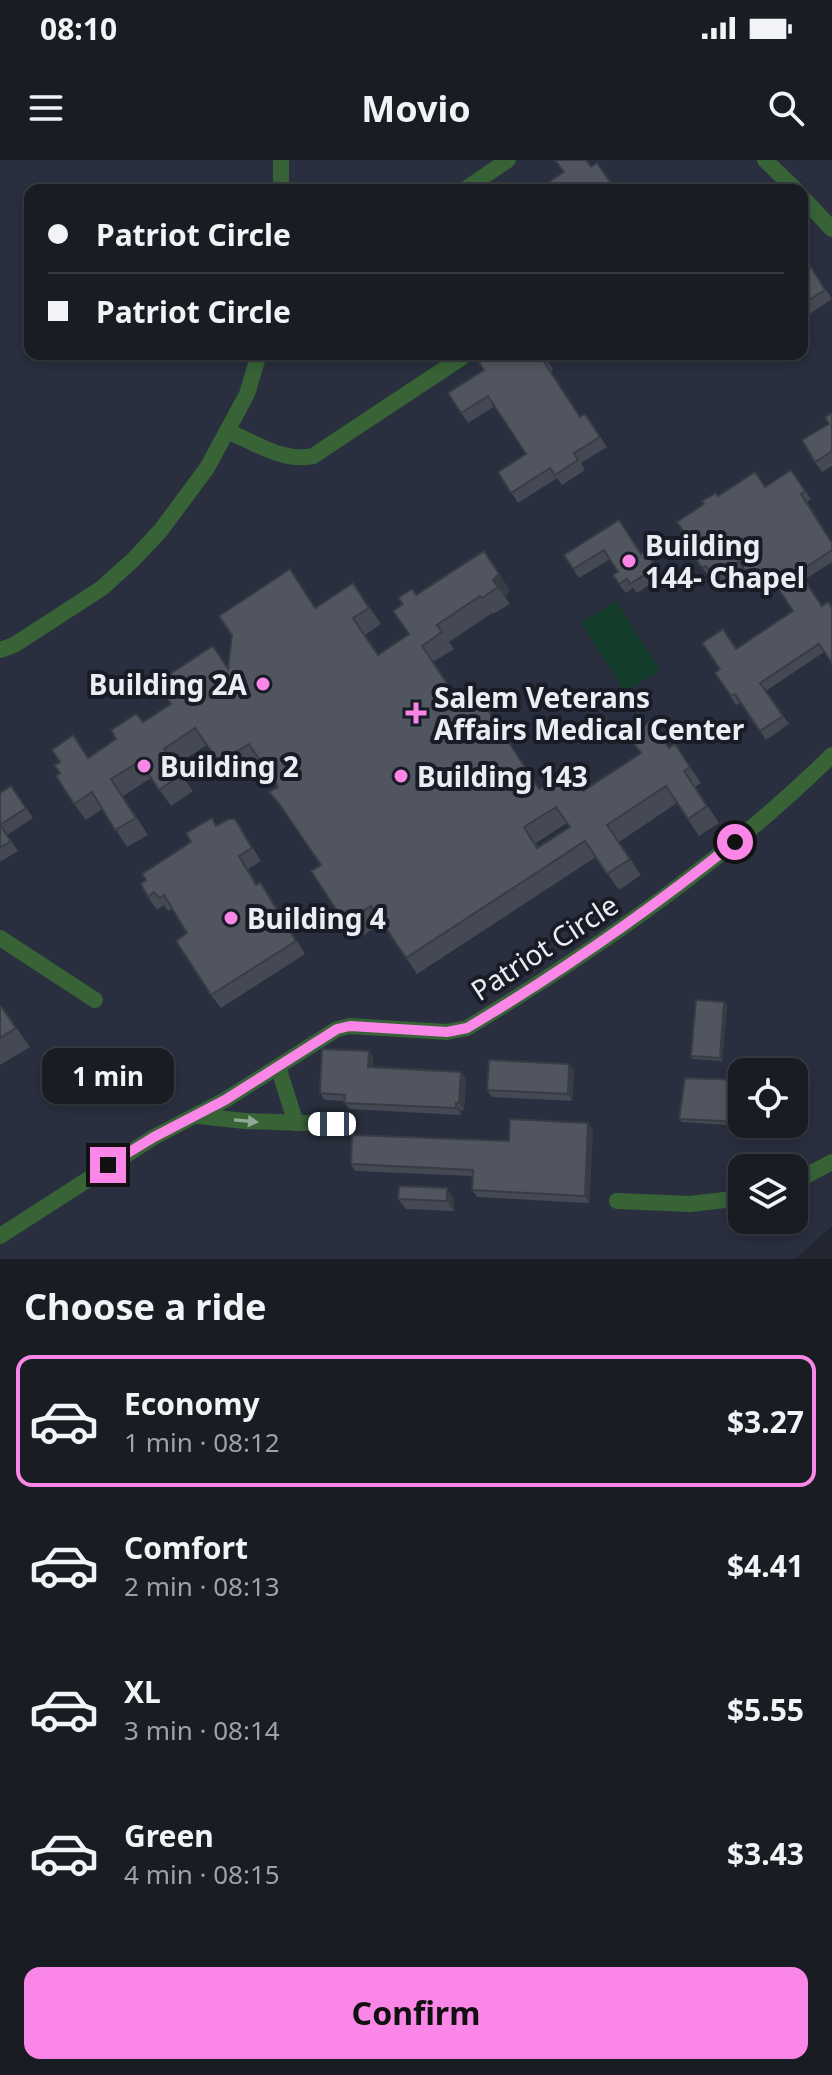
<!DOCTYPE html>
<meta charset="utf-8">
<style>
body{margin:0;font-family:"Noto Sans",sans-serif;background:#272931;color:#f1f3f6;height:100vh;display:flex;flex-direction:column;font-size:30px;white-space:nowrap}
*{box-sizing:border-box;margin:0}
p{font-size:26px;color:#9fa1a6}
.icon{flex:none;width:44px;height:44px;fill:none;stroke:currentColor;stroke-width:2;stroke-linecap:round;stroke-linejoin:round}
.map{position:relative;height:1099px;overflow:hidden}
.side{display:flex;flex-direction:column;background:#1a1c24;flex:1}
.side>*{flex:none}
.hud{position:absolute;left:24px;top:24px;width:784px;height:176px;border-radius:16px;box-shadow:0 4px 12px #0003,0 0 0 2px #383a41;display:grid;align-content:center;height:176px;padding:0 24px;background:#1a1c24}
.buttons{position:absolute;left:728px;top:898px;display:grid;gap:16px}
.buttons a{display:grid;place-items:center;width:80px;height:80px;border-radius:16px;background:#1a1c24;box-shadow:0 4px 12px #0003,0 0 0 2px #383a41;font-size:40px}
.end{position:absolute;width:36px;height:36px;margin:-18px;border:10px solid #fa87e7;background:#111;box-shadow:0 0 0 4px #111}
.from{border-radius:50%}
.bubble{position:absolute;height:56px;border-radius:16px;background:#1a1c24;box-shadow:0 4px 12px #0003,0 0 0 2px #383a41;font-size:26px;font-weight:700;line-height:56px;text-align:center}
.car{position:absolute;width:24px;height:48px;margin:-24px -12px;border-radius:10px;box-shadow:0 0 6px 2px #0007;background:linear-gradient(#fff 24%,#345 0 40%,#fff 0 76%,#345 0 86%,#fff 0)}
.hud b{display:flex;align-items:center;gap:28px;height:76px;font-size:30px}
.hud b+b{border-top:2px solid #383a41}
.hud i{width:20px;height:20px;background:#f1f3f6}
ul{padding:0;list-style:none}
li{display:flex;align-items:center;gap:24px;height:132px;margin:0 16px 12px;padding:0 8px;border:4px solid transparent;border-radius:16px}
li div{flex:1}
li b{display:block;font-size:30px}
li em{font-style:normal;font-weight:700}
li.current{border-color:#fa87e7}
li>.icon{width:72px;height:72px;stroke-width:1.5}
h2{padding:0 24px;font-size:36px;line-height:96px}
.primary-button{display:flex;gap:16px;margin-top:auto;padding:16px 24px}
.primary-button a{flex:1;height:92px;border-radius:16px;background:#fa87e7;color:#111;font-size:32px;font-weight:700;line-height:92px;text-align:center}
.status{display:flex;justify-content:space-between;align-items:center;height:56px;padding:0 40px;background:#1a1c24;direction:ltr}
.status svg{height:22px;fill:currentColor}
header{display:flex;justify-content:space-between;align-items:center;height:104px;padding:0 24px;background:#1a1c24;font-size:36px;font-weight:700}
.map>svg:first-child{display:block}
.built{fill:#292f3e;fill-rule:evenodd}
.green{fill:#143d2b}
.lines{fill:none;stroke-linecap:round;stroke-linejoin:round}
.street{stroke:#376337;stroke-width:16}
.wall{fill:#454953;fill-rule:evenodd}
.shaded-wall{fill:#383c43}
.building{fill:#505560;stroke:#383c43;stroke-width:2;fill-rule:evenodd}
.oneway{fill:#90a895}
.route{stroke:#fa87e7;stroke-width:10}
.poi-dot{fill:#fa87e7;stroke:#191c26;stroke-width:3}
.labels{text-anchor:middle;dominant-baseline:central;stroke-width:8;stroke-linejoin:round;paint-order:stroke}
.poi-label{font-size:28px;font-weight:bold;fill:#eaedf3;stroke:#191c26;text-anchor:start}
.street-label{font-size:28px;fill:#eaedf3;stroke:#191c26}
</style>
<div class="status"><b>08:10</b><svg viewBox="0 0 49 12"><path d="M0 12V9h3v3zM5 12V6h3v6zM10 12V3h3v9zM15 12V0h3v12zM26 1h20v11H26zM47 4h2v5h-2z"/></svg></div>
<header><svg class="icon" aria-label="menu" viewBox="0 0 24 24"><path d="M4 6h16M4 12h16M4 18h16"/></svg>Movio<svg class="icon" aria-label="search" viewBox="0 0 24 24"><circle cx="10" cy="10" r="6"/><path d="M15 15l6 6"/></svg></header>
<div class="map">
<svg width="832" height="1099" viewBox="0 0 832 1099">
<rect width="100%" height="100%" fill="#222630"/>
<path class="built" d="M0,0H832V1066L795,1099H0ZM30,30H802V194H30ZM742,912H794V964H742ZM742,1008H794V1060H742Z"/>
<path class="green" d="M616,441L660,510L625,532L581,463Z"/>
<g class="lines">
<g class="street">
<path d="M281,0V30"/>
<path d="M765,0L796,30"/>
<path d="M464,30L508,0"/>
<path d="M802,37L832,69"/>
<path d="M227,271C254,282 284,303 313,296L467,194"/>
<path d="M0,490L14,485L102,428L134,399L161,370L207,308L247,234L259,194"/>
<path d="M0,778L95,840"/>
<path d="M278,907L296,963"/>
<path d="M198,956L245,961L332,964"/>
<path d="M794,1022L832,1002"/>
<path d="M617,1041L690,1044L742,1038"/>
<path d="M0,1076L154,977L225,940L337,869L350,866L447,872L467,868C597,789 723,702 832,595"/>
</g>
</g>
<g class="wall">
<path d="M802,113L818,117L832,139L802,159Z"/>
<path d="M543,194L553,210L551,212L580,257L585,254L607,287L581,303L585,310L562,325L557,318L518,343L498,312L526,294L495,246L468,263L448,233L503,196Z"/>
<path d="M832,253V306L822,312L815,302Z"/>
<path d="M791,310L811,339L807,342L832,382V402L804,420L824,492L766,531L789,564L766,580L741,542L736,545L715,513L720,509L736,489L793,451L777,425L768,431L764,426L759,430L744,409L719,424L712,414L708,416L680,375L684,372L718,336L765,327Z"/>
<path d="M619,360L641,393L645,391L660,413L653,418L655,421L637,433L633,428L626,433L619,424L618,412L610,399L579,418L573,409Z"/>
<path d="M484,391L510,431L505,437L510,444L493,454L492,453L449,482L454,489L433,502L461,543L477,533L540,629L583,631L675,584L701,623L695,627L719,663L699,676L677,643L619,682L641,715L619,730L596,697L417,814L382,762L357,780L345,763L321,705L290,660L269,632L278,627L260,600L231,619L207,585L175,606L193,631L171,646L151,618L123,636L148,675L127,687L102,649L86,660L74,644L60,613L88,598L228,509L290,409L316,448L353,423L381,464L365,475L378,495L409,474L417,435ZM567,663L570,667L538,687L536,683Z"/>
<path d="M11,626L33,658L7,675L18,691L0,702V633Z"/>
<path d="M235,659L261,701L248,709L257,724L270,736L305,794L221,848L211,835L187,773L172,749L168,751L164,745L157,750L148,737L146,720L217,666Z"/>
<path d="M727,845L722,901L693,899L691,896Z"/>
<path d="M1,846L30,887L0,905V847Z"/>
<path d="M369,891L373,898V907L461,912L466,918L464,950H461V955L349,949L344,941L325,940L320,933Z"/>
<path d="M569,904L574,911L572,941L492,937L487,930Z"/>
<path d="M742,920V964H748L745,966L682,962L679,959Z"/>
<path d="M593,970L589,1043L477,1037L472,1030L473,1016L355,1011L351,1004Z"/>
<path d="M454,1038V1051L406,1049L398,1039Z"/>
</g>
<g class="shaded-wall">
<path d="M484,391L510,431L505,437L510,444L493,420Z"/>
<path d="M260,722L270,736L305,794L296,781Z"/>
<path d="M724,842L727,845L722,901L720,898Z"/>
<path d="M369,891L373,898V914L368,907Z"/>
<path d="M569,904L574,911L572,941L568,934Z"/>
<path d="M461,912L466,918L464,950L459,943Z"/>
<path d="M456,943L461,950V955L456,948Z"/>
<path d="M588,963L593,970L589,1043L585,1036Z"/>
<path d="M447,1028L454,1038V1051L447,1041Z"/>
</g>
<g class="building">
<path d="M555,0H586L591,7L597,3L613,26L607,30H537L564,12Z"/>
<path d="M811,107L825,130L802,144V113Z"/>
<path d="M493,194H501L503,196L506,194H542L546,200L544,202L580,257L585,254L600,277L574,293L578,300L555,315L550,308L511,333L498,312L526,294L488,236L461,253L448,233L484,210L479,203Z"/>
<path d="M832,253V291L815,302L802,280L829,264L825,257Z"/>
<path d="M791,310L805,331L801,334L832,383V390L799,412L822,446L828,442L832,448V503L819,484L760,523L783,556L760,571L735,534L731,536L715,513L720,509L702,483L723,469L736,489L793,451L771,417L762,423L758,418L753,422L739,401L714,416L706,406L702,408L680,375L684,372L677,362L704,344L702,341L716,333L718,336L755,312L765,327Z"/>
<path d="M619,360L641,394L645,391L654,404L647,409L649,412L630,424L627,419L619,424L613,415L618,412L604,390L573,409L564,395Z"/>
<path d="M484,391L499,414L493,420L498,427L482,438L480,436L437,465L442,472L422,486L460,543L477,533L539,629L570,611L583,631L641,593L629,576L651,561L669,588L675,584L690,607L684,611L707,646L688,659L666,626L607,665L630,699L607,714L585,681L406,798L371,746L345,763L311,711L321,705L280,645L269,632L278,627L249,584L219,602L195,568L164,589L181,615L159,630L140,601L111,619L136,658L115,670L92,632L74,644L56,616L60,613L54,605L60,602L52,590L73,575L88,598L116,579L111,570L136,554L143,562L171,544L156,523L213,486L228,509L232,475L219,456L290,409L315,448L353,423L369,448L353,458L378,495L409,474L393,451L403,444L398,438L412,429L416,435ZM556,647L570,667L537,688L524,667Z"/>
<path d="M11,626L26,648L0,665V633Z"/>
<path d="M212,658L216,666L229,659H235L252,688L239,696L256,725L260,722L296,781L211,835L176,781L187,773L164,735L159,738L154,732L148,737L141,724L146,720L142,714L191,682L186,673Z"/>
<path d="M0,665L11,681L0,688Z"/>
<path d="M696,840L724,842L720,898L691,896Z"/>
<path d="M1,846L16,868L0,878V847Z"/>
<path d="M322,889L369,891L368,907L461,912L459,943H456V948L344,943L345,935L320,933Z"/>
<path d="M489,900L569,904L568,934L487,930Z"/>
<path d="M685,918L742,920V962L679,959Z"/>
<path d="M510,959L588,963L585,1036L472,1030L473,1010L351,1004L352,975L509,981Z"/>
<path d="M399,1026L447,1028V1041L398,1039Z"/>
</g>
<defs><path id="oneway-solid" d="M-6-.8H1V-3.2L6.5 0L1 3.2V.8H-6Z" transform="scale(2)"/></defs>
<use class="oneway" href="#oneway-solid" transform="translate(246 961) rotate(5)"/>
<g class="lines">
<path class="route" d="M108,1005L154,977L225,940L337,869L350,866L447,872L467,868C561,812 650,750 735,682"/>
</g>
<g class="poi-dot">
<circle cx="629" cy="401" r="8"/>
<circle cx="263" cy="524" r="8"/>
<path d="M412 541h8v8h8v8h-8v8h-8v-8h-8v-8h8z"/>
<circle cx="144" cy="606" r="8"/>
<circle cx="401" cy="616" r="8"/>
<circle cx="231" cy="758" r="8"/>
</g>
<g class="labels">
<g class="poi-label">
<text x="645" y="385">Building<tspan x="645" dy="32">144- Chapel</tspan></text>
<text x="247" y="524" text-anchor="end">Building 2A</text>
<text x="434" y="537">Salem Veterans<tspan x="434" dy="32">Affairs Medical Center</tspan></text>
<text x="160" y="606">Building 2</text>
<text x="417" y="616">Building 143</text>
<text x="247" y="758">Building 4</text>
</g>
<g class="street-label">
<text transform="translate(544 787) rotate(-33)">Patriot Circle</text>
</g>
</g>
</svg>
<div class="buttons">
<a><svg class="icon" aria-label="locate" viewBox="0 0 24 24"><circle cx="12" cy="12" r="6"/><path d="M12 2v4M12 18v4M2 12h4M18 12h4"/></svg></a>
<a><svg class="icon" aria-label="layers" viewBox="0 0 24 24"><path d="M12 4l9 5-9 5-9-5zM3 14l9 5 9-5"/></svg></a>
</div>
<i class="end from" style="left:735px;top:682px"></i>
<i class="end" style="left:108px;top:1005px"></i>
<div class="bubble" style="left:42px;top:888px;width:132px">1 min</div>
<i class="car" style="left:332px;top:964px;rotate:270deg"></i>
<div class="hud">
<b><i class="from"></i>Patriot Circle</b>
<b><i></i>Patriot Circle</b>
</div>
</div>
<section class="side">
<h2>Choose a ride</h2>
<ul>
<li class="current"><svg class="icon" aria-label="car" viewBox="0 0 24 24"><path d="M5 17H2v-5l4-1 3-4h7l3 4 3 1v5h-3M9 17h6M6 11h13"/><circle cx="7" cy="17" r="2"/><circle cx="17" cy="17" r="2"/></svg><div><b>Economy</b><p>1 min · 08:12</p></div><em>$3.27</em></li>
<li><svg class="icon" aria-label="car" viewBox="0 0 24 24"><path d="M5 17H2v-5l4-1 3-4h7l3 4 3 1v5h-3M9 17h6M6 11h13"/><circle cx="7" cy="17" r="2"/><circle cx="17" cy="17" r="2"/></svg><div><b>Comfort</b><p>2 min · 08:13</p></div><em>$4.41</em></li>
<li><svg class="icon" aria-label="car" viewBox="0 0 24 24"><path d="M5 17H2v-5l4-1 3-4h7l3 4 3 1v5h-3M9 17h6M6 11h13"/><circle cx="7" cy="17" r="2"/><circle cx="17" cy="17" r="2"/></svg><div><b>XL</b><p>3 min · 08:14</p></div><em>$5.55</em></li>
<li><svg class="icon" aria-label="car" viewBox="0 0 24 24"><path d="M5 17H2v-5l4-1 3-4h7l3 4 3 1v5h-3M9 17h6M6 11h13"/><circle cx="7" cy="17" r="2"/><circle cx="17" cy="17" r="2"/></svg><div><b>Green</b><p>4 min · 08:15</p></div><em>$3.43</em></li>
</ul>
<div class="primary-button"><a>Confirm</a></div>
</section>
